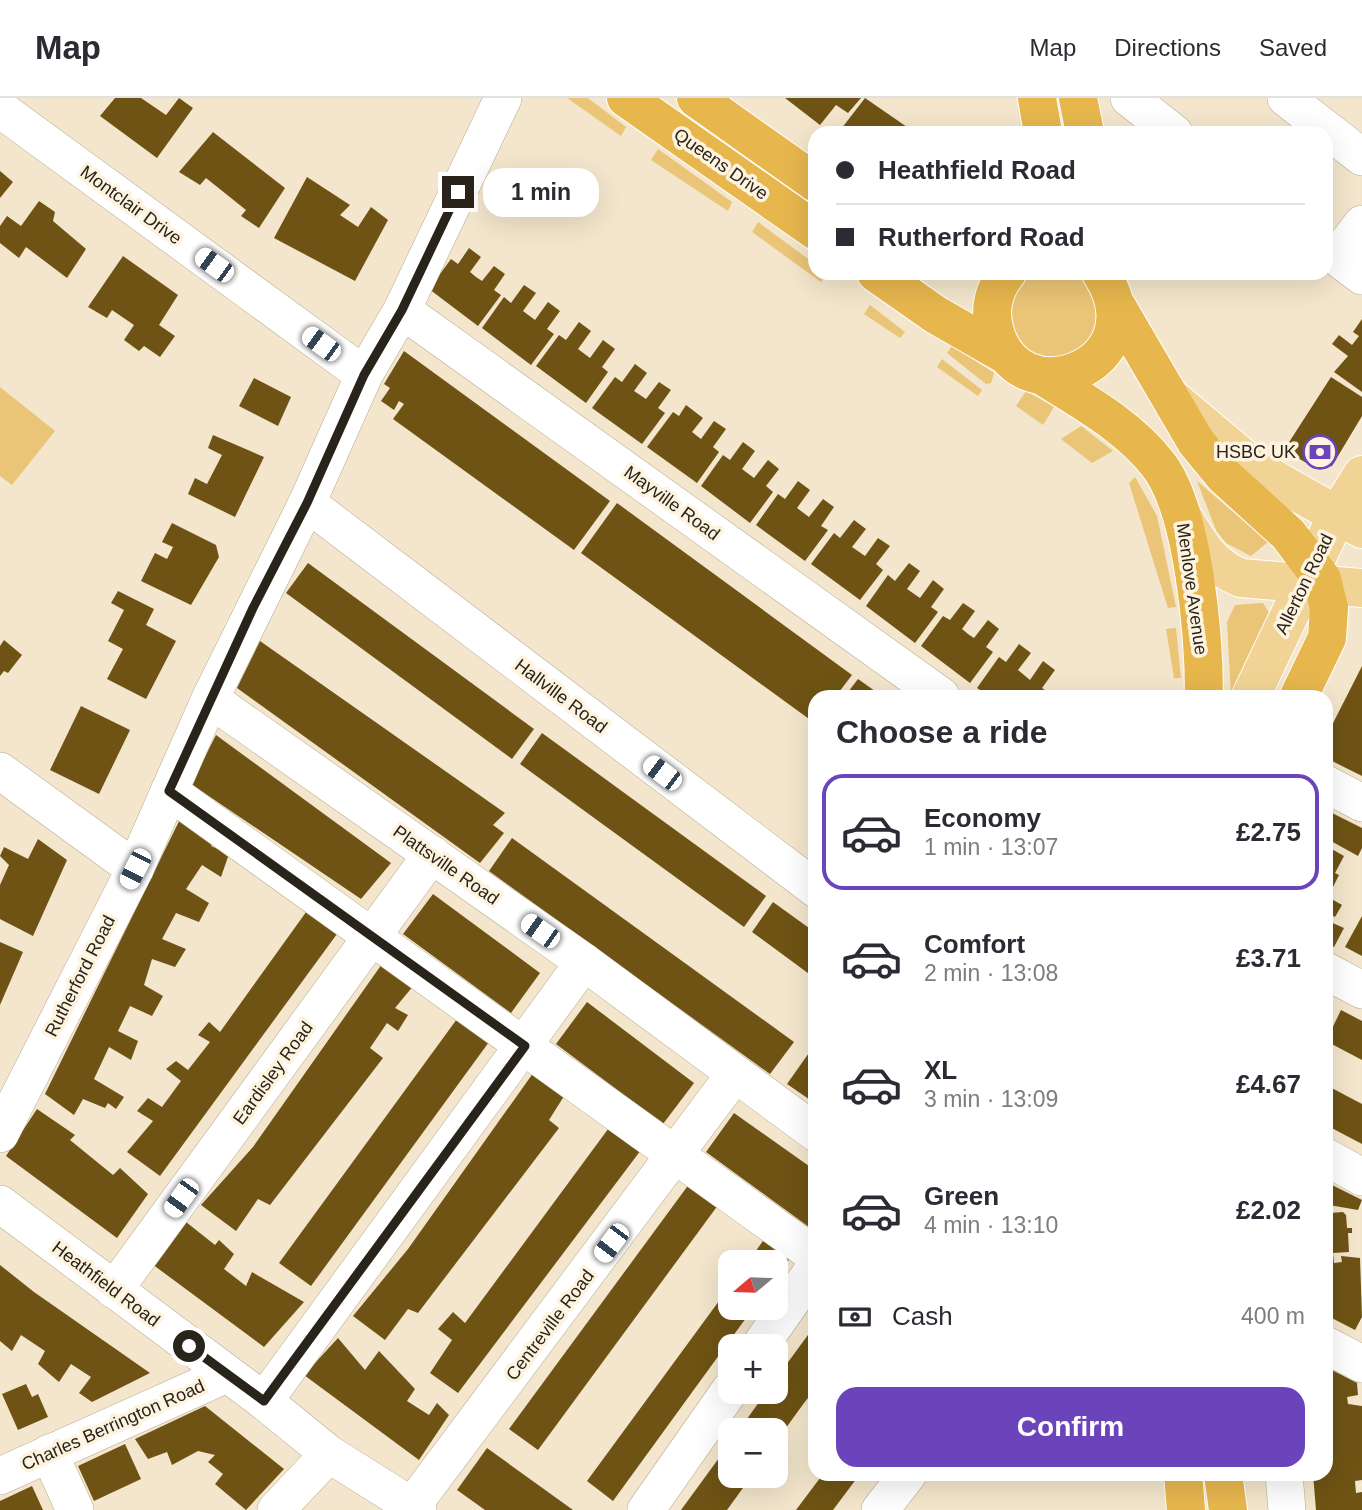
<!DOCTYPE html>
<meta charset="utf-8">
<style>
body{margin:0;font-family:Arial,sans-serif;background:#f7f7f7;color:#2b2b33;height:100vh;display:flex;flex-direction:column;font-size:26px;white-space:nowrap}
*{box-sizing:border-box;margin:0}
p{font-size:23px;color:#7c7c81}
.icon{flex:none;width:38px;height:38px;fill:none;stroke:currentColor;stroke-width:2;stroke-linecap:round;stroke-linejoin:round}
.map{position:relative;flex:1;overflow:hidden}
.panel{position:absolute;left:808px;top:592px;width:525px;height:791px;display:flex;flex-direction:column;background:#fff;border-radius:21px;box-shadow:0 7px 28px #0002}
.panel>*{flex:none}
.top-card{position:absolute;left:808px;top:28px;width:525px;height:154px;border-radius:21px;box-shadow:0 7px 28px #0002;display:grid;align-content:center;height:154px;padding:0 28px;background:#fff}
.needle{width:46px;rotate:251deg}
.fabs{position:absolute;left:718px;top:1152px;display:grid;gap:14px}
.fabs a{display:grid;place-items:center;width:70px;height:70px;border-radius:14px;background:#fff;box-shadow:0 7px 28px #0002;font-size:35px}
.end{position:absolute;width:32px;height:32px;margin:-16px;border:9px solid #29241b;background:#fff;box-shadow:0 0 0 4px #fff}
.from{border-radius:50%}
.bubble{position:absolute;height:49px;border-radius:21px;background:#fff;box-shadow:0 7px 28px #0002;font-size:23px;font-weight:600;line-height:49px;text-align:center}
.car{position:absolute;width:21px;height:42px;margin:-21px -10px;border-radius:9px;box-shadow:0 0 5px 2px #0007;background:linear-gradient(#fff 24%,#345 0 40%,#fff 0 76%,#345 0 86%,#fff 0)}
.top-card b{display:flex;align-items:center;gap:24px;height:66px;font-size:26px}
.top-card b+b{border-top:2px solid #e1e1e2}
.top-card i{width:18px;height:18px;background:#2b2b33}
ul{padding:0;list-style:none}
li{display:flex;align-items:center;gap:21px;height:116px;margin:0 14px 10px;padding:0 14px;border:4px solid transparent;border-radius:21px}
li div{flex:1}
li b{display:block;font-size:26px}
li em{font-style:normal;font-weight:600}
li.active{border-color:#6b44bc}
li>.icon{width:63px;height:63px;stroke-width:1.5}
h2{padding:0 28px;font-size:32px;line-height:84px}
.pay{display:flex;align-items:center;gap:18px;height:77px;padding:0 28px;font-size:26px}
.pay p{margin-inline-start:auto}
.primary-button{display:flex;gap:14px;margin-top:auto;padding:14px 28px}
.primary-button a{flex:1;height:80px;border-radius:21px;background:#6b44bc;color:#fff;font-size:28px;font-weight:600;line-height:80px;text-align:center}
header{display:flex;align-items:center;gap:42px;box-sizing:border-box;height:98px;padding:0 35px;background:#fff;border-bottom:2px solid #e1e1e2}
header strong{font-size:33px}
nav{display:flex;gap:38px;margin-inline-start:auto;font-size:24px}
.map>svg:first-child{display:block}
.green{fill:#eac477}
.building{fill:#6e5314}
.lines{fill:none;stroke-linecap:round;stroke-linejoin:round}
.minor-casing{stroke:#b7ab93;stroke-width:38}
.major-casing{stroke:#fff;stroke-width:40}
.highway-casing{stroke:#fff;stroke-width:40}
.minor{stroke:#fff;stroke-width:37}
.major{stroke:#f1d495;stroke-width:38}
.highway{stroke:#e7b74e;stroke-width:38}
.route{stroke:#29241b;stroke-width:9}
.labels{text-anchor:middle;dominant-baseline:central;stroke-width:7;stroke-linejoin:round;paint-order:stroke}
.street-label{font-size:18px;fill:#29241b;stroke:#fef3df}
.poi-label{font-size:18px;fill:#29241b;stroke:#fef3df;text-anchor:end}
</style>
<header>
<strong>Map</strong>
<nav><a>Map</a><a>Directions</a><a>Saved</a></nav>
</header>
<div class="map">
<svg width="1362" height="1412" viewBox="0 0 1362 1412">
<rect width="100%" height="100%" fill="#f3e6cc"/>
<g class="green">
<path d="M567,0H588L626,29L621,38Z"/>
<path d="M658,51L732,104L728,113L651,62Z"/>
<path d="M758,124L815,166L816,175H828L821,184L752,134Z"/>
<path d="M1030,175H1085L1093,181L1100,238L1064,263C1054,261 1040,260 1032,255C1002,238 1007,194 1030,175Z"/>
<path d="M870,207L905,234L900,240L864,216Z"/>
<path d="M952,248L994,275L991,285L986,286L947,255Z"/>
<path d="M942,261L982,292L978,298L937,269Z"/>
<path d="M0,289L55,333L12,387L0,378Z"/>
<path d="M1026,293L1054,309L1043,327L1016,308Z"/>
<path d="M1081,328L1113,353L1092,365L1061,341Z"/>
<path d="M1135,379L1157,418L1176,509L1168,510L1129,385Z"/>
<path d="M1197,383L1268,444L1251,458L1226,445L1216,432Z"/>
<path d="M1263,505L1269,515L1231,597L1227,524L1235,507Z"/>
<path d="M1176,530L1181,580H1174L1166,531Z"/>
</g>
<g class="building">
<path d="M115,0H141L166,17L179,0L193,10L157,60L100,18Z"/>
<path d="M785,0H861L848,15L836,7L820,27Z"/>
<path d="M865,0L907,29L902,35H838Z"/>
<path d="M213,34L285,90L259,130L241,118L246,112L206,80L200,87L179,74Z"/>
<path d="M0,73L13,84L0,100Z"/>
<path d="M307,79L350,107L340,117L358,129L371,109L388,122L355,183L274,140Z"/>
<path d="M39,103L55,114L53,123L86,151L67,180L26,149L19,160L0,145V128L7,118L21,128Z"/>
<path d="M469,150L481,159L470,174L476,179L482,183L494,168L505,176L494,192L501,197L478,228L429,191L451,161L458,166Z"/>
<path d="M123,158L178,197L159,227L175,238L160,259L144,248L139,253L124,242L134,227L112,212L107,220L88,209Z"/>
<path d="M524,187L536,195L523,213L535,222L548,204L560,213L547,231L554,236L531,267L482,230L504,199L511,205Z"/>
<path d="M1362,221V294L1334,274L1348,258L1332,246L1339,237L1352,247L1359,238L1353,234Z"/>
<path d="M579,224L591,233L578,251L590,260L603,242L615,251L602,269L608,274L586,305L536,268L559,237L566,242Z"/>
<path d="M404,253L610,403L574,452L393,321L404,306L399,303L394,312L381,303L390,290L384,286Z"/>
<path d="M635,266L647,275L634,293L646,301L659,284L671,292L658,310L665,315L642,346L592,310L615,279L622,284Z"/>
<path d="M1331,279L1362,299V318L1332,368L1317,371L1284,352Z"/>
<path d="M254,280L291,299L278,328L239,308Z"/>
<path d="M686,307L703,320L692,334L701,341L714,323L726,331L713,349L719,354L697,385L647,349L673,314L679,318Z"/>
<path d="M213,337L264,359L235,419L188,396L195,380L207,386L222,357L208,350Z"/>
<path d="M743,344L755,353L742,371L754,380L768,362L779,371L766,388L773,394L750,425L701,388L723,357L730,362Z"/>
<path d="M798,383L810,392L797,410L809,419L823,401L834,409L821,428L828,432L805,463L756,427L778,396L785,401Z"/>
<path d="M617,405L852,577L836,598H816V626L581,455Z"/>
<path d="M854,422L866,431L852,449L865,458L878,440L890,448L876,466L883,472L860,502L811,466L834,435L840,440Z"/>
<path d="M172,425L216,447L219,459L191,507L141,483L155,455L167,461L173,449L162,444Z"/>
<path d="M308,465L534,631L512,661L286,495Z"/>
<path d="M909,465L920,473L907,491L920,500L933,482L944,491L931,509L938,514L915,545L866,508L888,477L895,483Z"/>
<path d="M118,493L154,511L146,527L176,543L146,601L107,581L123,551L108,543L124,512L111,505Z"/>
<path d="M963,505L975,513L962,531L968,536L974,540L988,522L999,531L986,549L993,554L970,585L921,548L943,518L950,522Z"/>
<path d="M4,542L22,557L8,575L4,573L0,578V548Z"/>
<path d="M260,543L505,715L493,727L504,735L480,765L237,590Z"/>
<path d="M1019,546L1031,555L1018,572L1030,582L1043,563L1055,572L1042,590L1049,595L1046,598H989L977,590L999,559L1006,564Z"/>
<path d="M1362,568V678L1326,660V639Z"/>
<path d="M858,581L882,598H845Z"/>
<path d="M81,608L130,632L99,696L50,672Z"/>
<path d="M542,635L766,798L744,829L520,666Z"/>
<path d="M216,637L391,765L361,801L191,686Z"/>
<path d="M186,709L221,733L211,748L229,756L221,779L202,767L186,791L209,805L199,824L176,815L162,841L186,851L175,869L152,861L144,887L163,898L152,918L130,908L118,933L138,943L131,962L109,949L94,981L124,999L116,1011L108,1005L105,1010L83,1001L74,1017L45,996Z"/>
<path d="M1326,712L1362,730V750L1358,758L1331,743L1328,749L1344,758L1335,775L1339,777L1328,799L1342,807L1335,819L1331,817L1328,823L1344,830L1334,849L1326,845Z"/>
<path d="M512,740L794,944L770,976L489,773Z"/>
<path d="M38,741L67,762L33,838L0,821V787L9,767L0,758L4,749L28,761Z"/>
<path d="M433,796L540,875L511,915L403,836Z"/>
<path d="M314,803L345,825L160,1078L127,1054L153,1023L137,1013L148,1000L162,1009L181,983L166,971L176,963L188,972L210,944L198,937L209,924L220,934Z"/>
<path d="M773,804L816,835V881L752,834Z"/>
<path d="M1362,818V858L1345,849Z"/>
<path d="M0,844L23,854L0,907Z"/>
<path d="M389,856L414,887L395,910L408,917L398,933L387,925L370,950L383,960L270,1107L258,1101L236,1133L201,1107L253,1049Z"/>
<path d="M587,904L694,985L663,1026L556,946Z"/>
<path d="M465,910L497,933L311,1188L279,1165Z"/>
<path d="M1341,912L1362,923V962L1326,943Z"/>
<path d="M811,952L816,955V1006L787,986Z"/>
<path d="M541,964L566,995L549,1022L559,1030L418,1215L408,1211L385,1242L353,1218L408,1151Z"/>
<path d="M1326,987L1362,1006V1046L1326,1027Z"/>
<path d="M37,1011L75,1037L70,1042L113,1077L120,1070L148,1096L117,1140L6,1058Z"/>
<path d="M734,1015L816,1073V1134L706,1054Z"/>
<path d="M614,1023L647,1044L458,1295L430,1275L452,1242L438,1231L453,1214L465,1225Z"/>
<path d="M695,1078L724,1099L538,1352L509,1331Z"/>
<path d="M1326,1084L1362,1102L1358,1112L1329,1107L1330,1115L1343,1114L1346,1117L1347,1130H1352V1135H1348L1349,1154L1333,1155L1334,1165L1342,1164L1341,1158L1360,1160L1362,1219L1355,1232L1326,1217Z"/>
<path d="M186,1124L215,1147L219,1142L234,1156L224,1171L246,1188L252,1174L304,1204L264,1249L152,1166Z"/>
<path d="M768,1136L794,1155L775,1180V1164H748Z"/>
<path d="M0,1167L34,1194L150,1275L92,1304L79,1295L91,1279L71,1266L59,1284L38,1266L45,1253L21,1237L12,1253L0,1243Z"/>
<path d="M730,1188V1209H754L613,1403L587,1383Z"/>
<path d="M816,1226V1290L804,1305L775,1345V1332H739L767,1293H775V1282Z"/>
<path d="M338,1240L365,1272L379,1253L415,1291L407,1303L429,1317L437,1305L449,1317L419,1362L304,1277Z"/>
<path d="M1326,1269L1357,1285L1358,1297L1347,1299L1348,1306L1362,1308V1382L1355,1383L1356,1395L1362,1394V1412H1316L1313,1376H1326Z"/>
<path d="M26,1286L32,1299L38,1296L48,1319L18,1332L2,1296Z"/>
<path d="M205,1308L284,1371L246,1412L215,1386L223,1376L208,1364L215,1357L198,1353L172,1367L167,1354L148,1361L135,1341Z"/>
<path d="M730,1345V1377H752L748,1383L727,1412H681Z"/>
<path d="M125,1346L141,1381L94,1403L78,1368Z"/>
<path d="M487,1350L573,1412H485L457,1392Z"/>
<path d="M823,1376H860L833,1412H796Z"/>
<path d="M32,1388L43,1412H0V1403Z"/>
</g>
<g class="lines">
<defs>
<g id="minor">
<path d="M1129,0L1174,35"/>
<path d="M1286,0L1362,59"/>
<path d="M0,11L364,277"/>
<path d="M1326,151L1362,178"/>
<path d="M1337,159L1362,126"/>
<path d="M402,212L941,598"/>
<path d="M307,405L816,791"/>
<path d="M210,601L584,864L816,1035"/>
<path d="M0,673L135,771"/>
<path d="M1326,686L1362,705"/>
<path d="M169,693L816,1158"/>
<path d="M1326,873L1362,892"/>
<path d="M0,1036L135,771L210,601L307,405L364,277L402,212L503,0"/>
<path d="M1326,1059L1362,1079"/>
<path d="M0,1106L264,1303L329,1356L418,1412"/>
<path d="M114,1192L432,756"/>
<path d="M1326,1247L1362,1266"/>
<path d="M760,1248L816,1168"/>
<path d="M264,1303L584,864"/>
<path d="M49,1355L75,1412"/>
<path d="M1284,1376L1287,1412"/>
<path d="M0,1378L227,1276"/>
<path d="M412,1408L734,977"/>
<path d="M276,1412L329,1356"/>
<path d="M646,1412L730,1292"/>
<path d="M880,1412L908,1376"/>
</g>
<g id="major">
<path d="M1174,302L1256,371L1362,431"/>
<path d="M1183,419C1199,446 1211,468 1241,480L1362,490"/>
<path d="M1251,598L1337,417L1362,377"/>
</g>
<g id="highway">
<path d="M626,0L816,133"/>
<path d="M696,0L816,85"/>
<path d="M1037,0L1043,35"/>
<path d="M1078,0L1085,35"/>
<path d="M876,175L936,217L1006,257"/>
<path d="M1007,175C994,191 989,210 994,230C1016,323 1161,268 1101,175"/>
<path d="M1116,207L1196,344L1224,378L1288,436L1322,481L1329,510L1327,540L1299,598"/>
<path d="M1043,278C1083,304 1127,327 1157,365C1194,410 1204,540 1204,598"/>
<path d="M1183,1376L1186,1412"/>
<path d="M1223,1376L1228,1412"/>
</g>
</defs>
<use href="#minor" class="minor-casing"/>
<use href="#major" class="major-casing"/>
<use href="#highway" class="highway-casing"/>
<use href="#minor" class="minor"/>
<use href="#major" class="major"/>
<use href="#highway" class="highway"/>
</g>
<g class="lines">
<path class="route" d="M189,1248L264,1303L525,948L169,693L253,510L307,405L364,277L402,212L458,94"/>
</g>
<defs>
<symbol id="bank-ring" viewBox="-11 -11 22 22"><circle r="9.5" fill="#fef3df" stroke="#6b44bc" stroke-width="1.5"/><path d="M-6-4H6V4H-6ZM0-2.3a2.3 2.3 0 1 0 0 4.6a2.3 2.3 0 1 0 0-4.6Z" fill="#6b44bc"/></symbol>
</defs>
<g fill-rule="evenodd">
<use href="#bank-ring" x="1301" y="335" width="38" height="38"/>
</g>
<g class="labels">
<g class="street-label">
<text transform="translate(721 66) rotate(35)">Queens Drive</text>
<text transform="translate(131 107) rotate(36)">Montclair Drive</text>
<text transform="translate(672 405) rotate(36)">Mayville Road</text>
<text transform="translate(1304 486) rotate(-64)">Allerton Road</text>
<text transform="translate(1192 491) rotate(82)">Menlove Avenue</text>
<text transform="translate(561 598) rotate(37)">Hallville Road</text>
<text transform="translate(446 767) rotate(35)">Plattsville Road</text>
<text transform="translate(80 878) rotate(-63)">Rutherford Road</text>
<text transform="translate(273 975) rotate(-54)">Eardisley Road</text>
<text transform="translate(106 1186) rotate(37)">Heathfield Road</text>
<text transform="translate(550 1227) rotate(-53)">Centreville Road</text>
<text transform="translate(113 1327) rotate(-24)">Charles Berrington Road</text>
</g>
<g class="poi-label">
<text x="1296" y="354">HSBC UK</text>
</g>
</g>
</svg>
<div class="fabs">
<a><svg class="needle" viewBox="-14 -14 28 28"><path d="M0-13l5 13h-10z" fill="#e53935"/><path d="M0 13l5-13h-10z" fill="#7c7c81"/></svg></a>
<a>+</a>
<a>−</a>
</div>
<i class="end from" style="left:189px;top:1248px"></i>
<i class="end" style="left:458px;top:94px"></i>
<div class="bubble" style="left:483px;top:70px;width:116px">1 min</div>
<i class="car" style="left:214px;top:167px;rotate:306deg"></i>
<i class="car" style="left:321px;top:246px;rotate:306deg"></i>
<i class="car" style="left:662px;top:675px;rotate:307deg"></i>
<i class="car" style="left:135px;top:771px;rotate:207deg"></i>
<i class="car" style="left:540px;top:833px;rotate:305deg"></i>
<i class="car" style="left:181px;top:1100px;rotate:216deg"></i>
<i class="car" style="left:611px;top:1145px;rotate:217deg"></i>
<div class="top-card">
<b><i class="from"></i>Heathfield Road</b>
<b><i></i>Rutherford Road</b>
</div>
<section class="panel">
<h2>Choose a ride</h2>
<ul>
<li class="active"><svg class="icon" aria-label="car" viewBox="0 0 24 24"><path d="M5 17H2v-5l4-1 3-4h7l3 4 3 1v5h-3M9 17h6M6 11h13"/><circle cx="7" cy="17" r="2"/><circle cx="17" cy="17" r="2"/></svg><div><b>Economy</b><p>1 min · 13:07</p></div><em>£2.75</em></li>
<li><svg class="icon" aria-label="car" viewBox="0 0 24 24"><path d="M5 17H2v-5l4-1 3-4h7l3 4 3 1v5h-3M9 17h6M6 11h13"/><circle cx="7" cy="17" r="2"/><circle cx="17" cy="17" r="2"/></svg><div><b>Comfort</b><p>2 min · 13:08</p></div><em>£3.71</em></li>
<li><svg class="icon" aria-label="car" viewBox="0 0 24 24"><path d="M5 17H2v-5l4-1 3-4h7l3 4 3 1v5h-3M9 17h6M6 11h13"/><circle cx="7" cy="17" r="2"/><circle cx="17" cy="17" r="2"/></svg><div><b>XL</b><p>3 min · 13:09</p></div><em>£4.67</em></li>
<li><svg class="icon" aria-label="car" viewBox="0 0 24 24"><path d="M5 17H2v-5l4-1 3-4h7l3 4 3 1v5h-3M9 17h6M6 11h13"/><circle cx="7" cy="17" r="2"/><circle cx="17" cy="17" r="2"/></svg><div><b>Green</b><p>4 min · 13:10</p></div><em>£2.02</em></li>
</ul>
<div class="pay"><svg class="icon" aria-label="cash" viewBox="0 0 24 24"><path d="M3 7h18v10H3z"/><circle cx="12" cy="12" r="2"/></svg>Cash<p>400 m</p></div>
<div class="primary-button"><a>Confirm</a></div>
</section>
</div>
